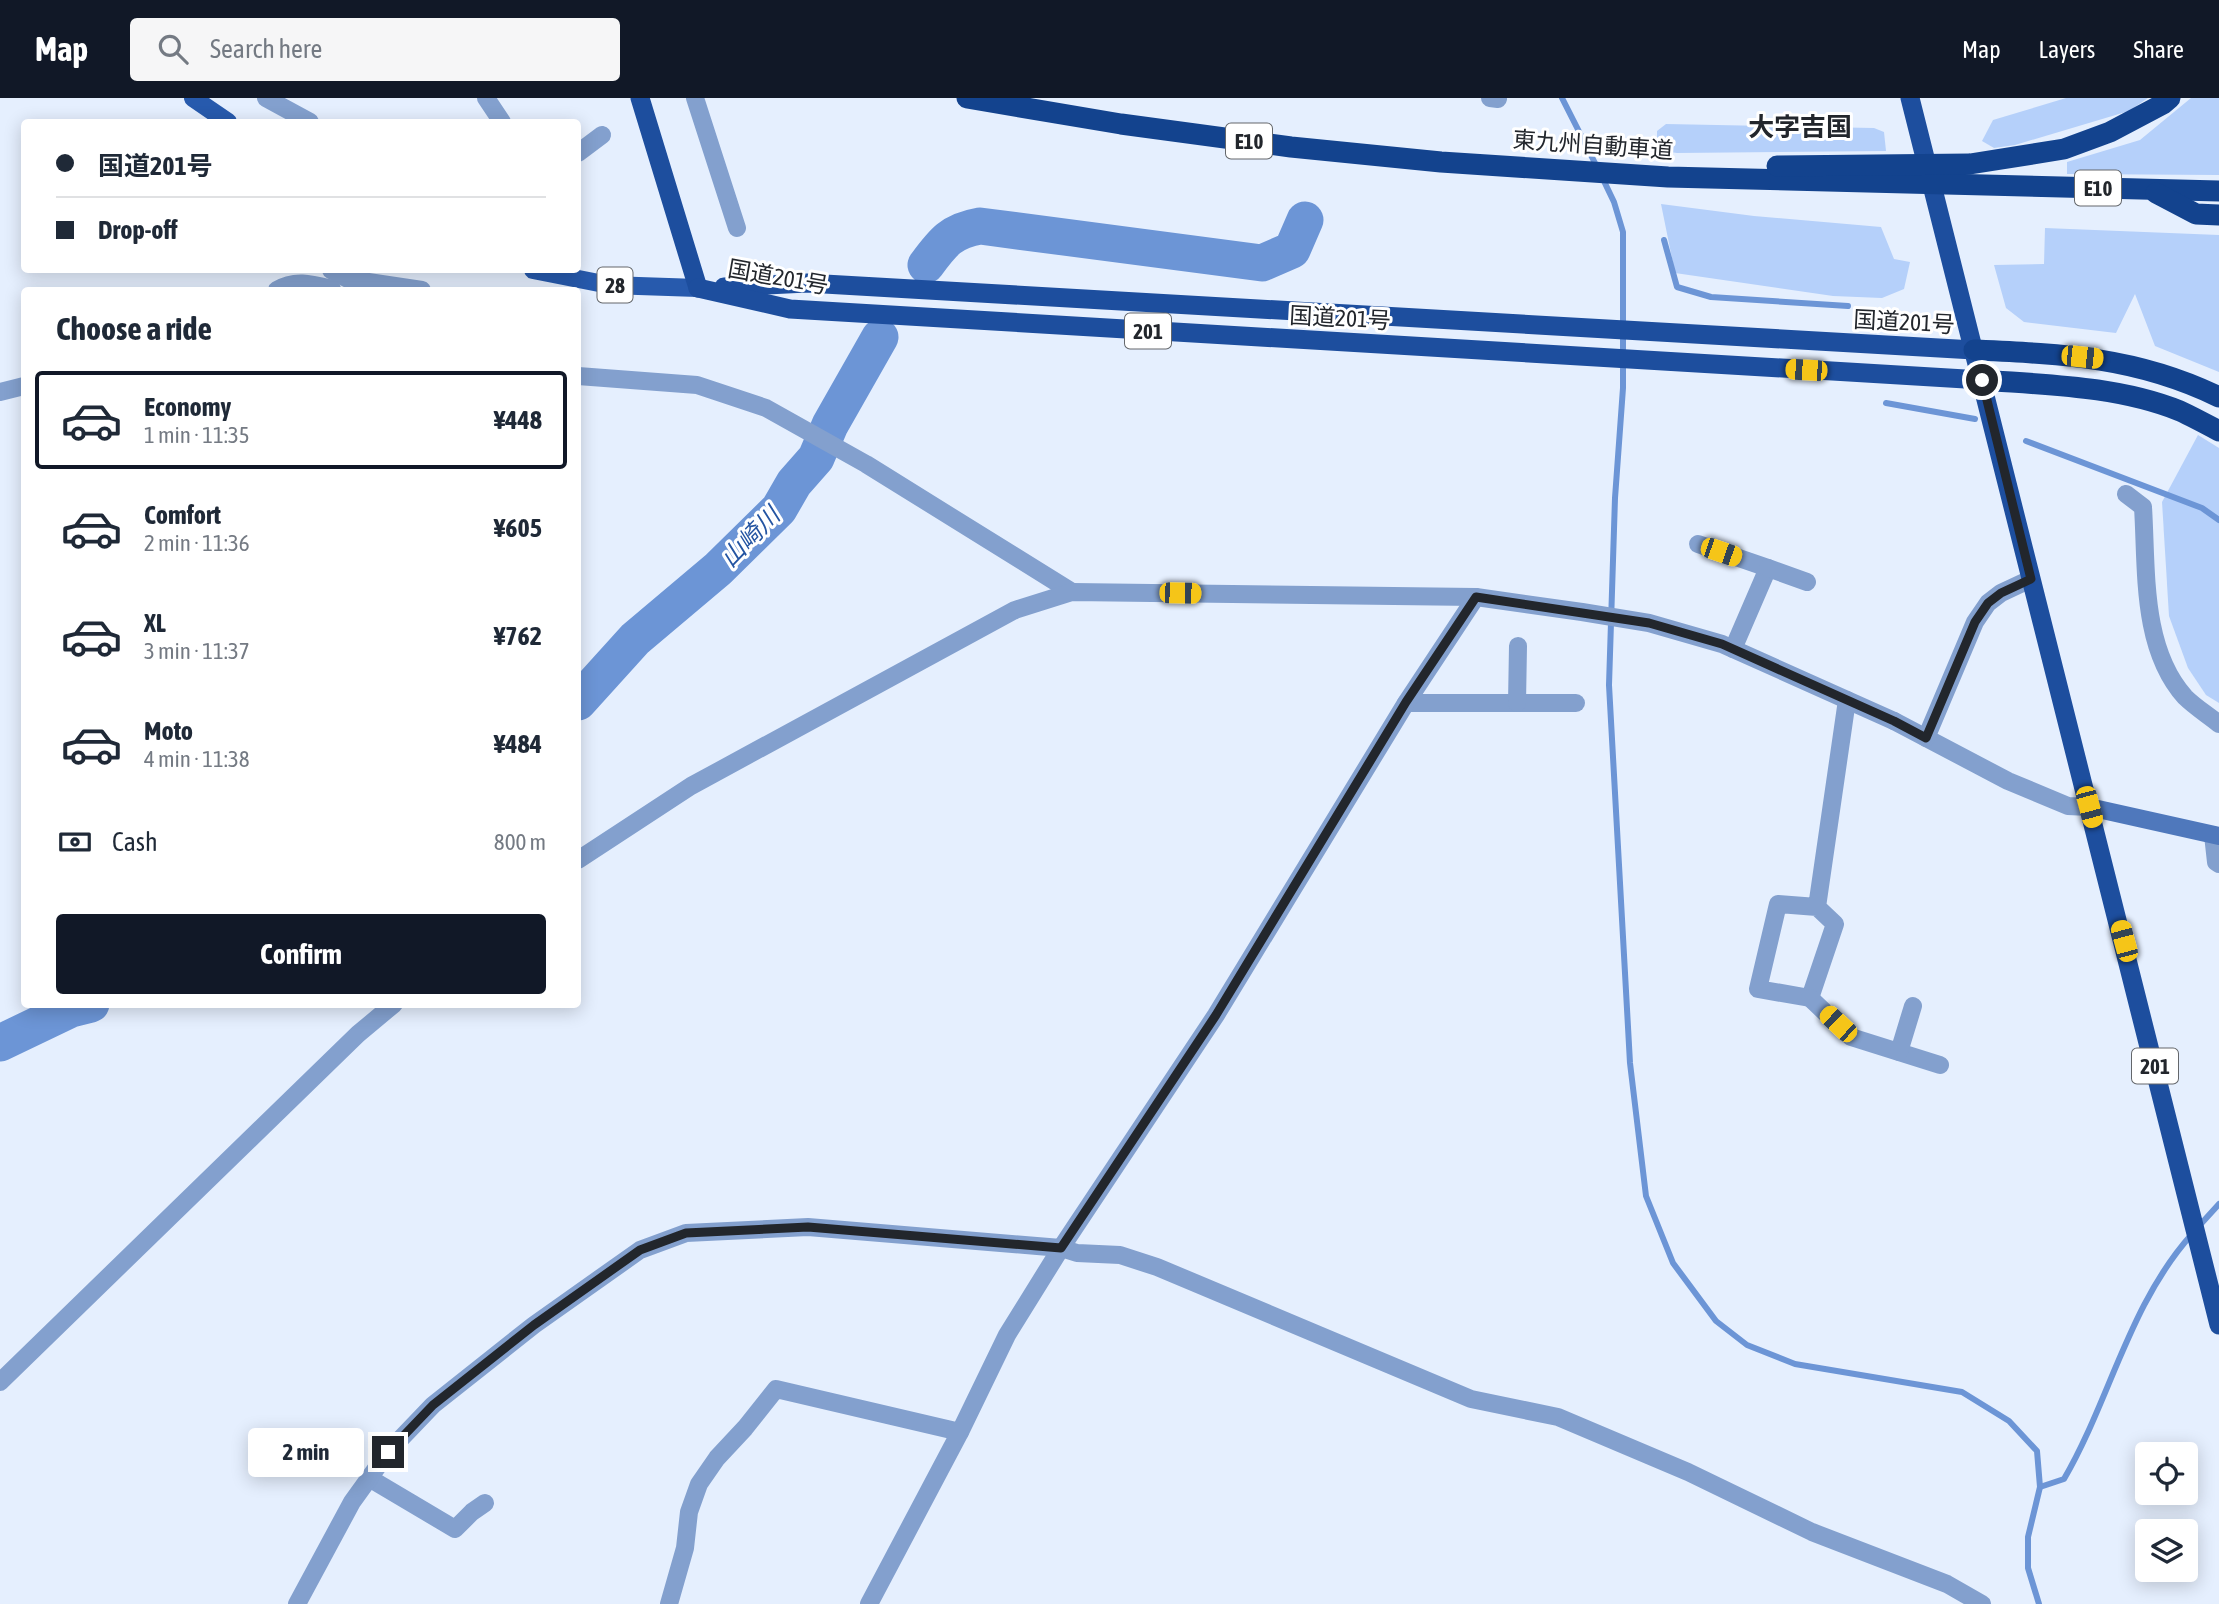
<!DOCTYPE html>
<meta charset="utf-8">
<style>
body{margin:0;font-family:"Asap Condensed","Noto Sans JP",sans-serif;background:#f6f6f7;color:#1f2937;height:100vh;display:flex;flex-direction:column;font-size:26px;white-space:nowrap}
*{box-sizing:border-box;margin:0}
p{font-size:23px;color:#747a83}
.icon{flex:none;width:38px;height:38px;fill:none;stroke:currentColor;stroke-width:2;stroke-linecap:round;stroke-linejoin:round}
.map{position:relative;flex:1;overflow:hidden}
.panel{position:absolute;left:21px;top:189px;width:560px;height:721px;display:flex;flex-direction:column;background:#fff;border-radius:7px;box-shadow:0 4px 18px #0003}
.panel>*{flex:none}
.banner{position:absolute;left:21px;top:21px;width:560px;height:154px;border-radius:7px;box-shadow:0 4px 18px #0003;display:grid;align-content:center;height:154px;padding:0 35px;background:#fff}
.fabs{position:absolute;left:2135px;top:1344px;display:grid;gap:14px}
.fabs a{display:grid;place-items:center;width:63px;height:63px;border-radius:7px;background:#fff;box-shadow:0 4px 18px #0003;font-size:35px}
.end{position:absolute;width:32px;height:32px;margin:-16px;border:9px solid #22262c;background:#fff;box-shadow:0 0 0 4px #fff}
.from{border-radius:50%}
.bubble{position:absolute;height:49px;border-radius:7px;background:#fff;box-shadow:0 4px 18px #0003;font-size:23px;font-weight:700;line-height:49px;text-align:center}
.car{position:absolute;width:21px;height:42px;margin:-21px -10px;border-radius:9px;box-shadow:0 0 5px 2px #0007;background:linear-gradient(#f5c518 24%,#345 0 40%,#f5c518 0 76%,#345 0 86%,#f5c518 0)}
.banner b{display:flex;align-items:center;gap:24px;height:66px;font-size:26px}
.banner b+b{border-top:2px solid #e0e1e3}
.banner i{width:18px;height:18px;background:#1f2937}
ul{padding:0;list-style:none}
li{display:flex;align-items:center;gap:21px;height:98px;margin:0 14px 10px;padding:0 21px;border:4px solid transparent;border-radius:7px}
li div{flex:1}
li b{display:block;font-size:26px}
li em{font-style:normal;font-weight:700}
li.current{border-color:#111827}
li>.icon{width:63px;height:63px;stroke-width:1.5}
h2{padding:0 35px;font-size:32px;line-height:84px}
.pay{display:flex;align-items:center;gap:18px;height:77px;padding:0 35px;font-size:26px}
.pay p{margin-inline-start:auto}
.primary-button{display:flex;gap:14px;margin-top:auto;padding:14px 35px}
.primary-button a{flex:1;height:80px;border-radius:7px;background:#111827;color:#fff;font-size:28px;font-weight:700;line-height:80px;text-align:center}
header{display:flex;align-items:center;gap:42px;box-sizing:border-box;height:98px;padding:0 35px;background:#111827;color:#fff}
header strong{font-size:33px}
nav{display:flex;gap:38px;margin-inline-start:auto;font-size:24px}
.search{width:490px;height:63px;background:#f6f6f7;display:flex;align-items:center;gap:18px;box-sizing:border-box;padding:0 24px;border-radius:7px;color:#747a83;font-size:26px}
.map>svg:first-child{display:block}
.green{fill:#b5d0fa}
.lines{fill:none;stroke-linecap:round;stroke-linejoin:round}
.stream{stroke:#6c95d6;stroke-width:6}
.river{stroke:#6c95d6;stroke-width:37}
.minor{stroke:#83a0ce;stroke-width:18}
.tertiary{stroke:#83a0ce;stroke-width:18}
.secondary{stroke:#4f78bc;stroke-width:18}
.primary{stroke:#275aad;stroke-width:18}
.trunk{stroke:#1d4e9e;stroke-width:19}
.motorway{stroke:#13438e;stroke-width:21}
.route{stroke:#22262c;stroke-width:9}
.labels{text-anchor:middle;dominant-baseline:central;stroke-width:6;stroke-linejoin:round;paint-order:stroke}
.shield{fill:#fff;stroke:#64676b;stroke-width:2}
.shield-label{font-size:21px;font-weight:bold;fill:#22262c}
.street-label{font-size:23px;fill:#22262c;stroke:#fff}
.water-label{font-size:24px;font-style:italic;fill:#2354a2;stroke:#fff}
.quarter-label{font-size:26px;font-weight:bold;fill:#22262c;stroke:#fff}
</style>
<header>
<strong>Map</strong>
<div class="search"><svg class="icon" aria-label="search" viewBox="0 0 24 24"><circle cx="10" cy="10" r="6"/><path d="M15 15l6 6"/></svg>Search here</div>
<nav><a>Map</a><a>Layers</a><a>Share</a></nav>
</header>
<div class="map">
<svg width="2219" height="1506" viewBox="0 0 2219 1506">
<rect width="100%" height="100%" fill="#e5effe"/>
<g class="green">
<path d="M2066,0H2148L2129,13L2015,47L1994,50L1982,43L1993,22Z"/>
<path d="M2191,0H2219V77L2067,76V64L2140,42Z"/>
<path d="M1666,26L1874,30L1884,34L1886,53L1677,55L1657,52V33Z"/>
<path d="M1661,106L1754,118L1881,129L1894,161L1910,164L1904,191L1882,200L1833,198L1675,175Z"/>
<path d="M2045,130L2219,137V274L2155,248L2135,196L2116,235L2024,224L2006,210L1994,167L2044,166Z"/>
<path d="M2198,337L2219,350V605L2206,597L2188,570L2169,518L2162,404Z"/>
</g>
<g class="lines">
<g class="stream">
<path d="M1562,0L1597,69"/>
<path d="M1602,79L1614,104L1623,134V290L1615,400L1609,587L1630,965L1646,1098L1673,1165L1716,1223L1747,1247L1795,1266L1962,1294L2009,1323L2037,1353L2040,1389L2028,1439V1470L2039,1506"/>
<path d="M1664,142L1677,189L1711,199L1848,208"/>
<path d="M1886,305L1975,321"/>
<path d="M2026,343L2202,410L2219,422"/>
<path d="M2199,1128L2219,1106"/>
<path d="M2040,1389L2064,1381C2110,1302 2129,1206 2192,1136"/>
</g>
<g class="river">
<path d="M926,167C943,144 951,133 980,128L1262,165L1292,152L1305,122"/>
<path d="M578,604L635,541L718,471L779,411L794,385L816,360L830,327L880,239"/>
<path d="M0,945L71,911L91,906"/>
</g>
<g class="minor">
<path d="M266,0L310,24"/>
<path d="M486,0L502,24"/>
<path d="M695,0L737,130"/>
<path d="M1490,0L1498,1"/>
<path d="M578,55L602,37"/>
<path d="M331,172L348,181L422,192"/>
<path d="M277,192C295,181 312,186 332,191"/>
<path d="M578,278L697,287L766,310L866,366L1072,494"/>
<path d="M0,294L24,288"/>
<path d="M2126,396L2143,409C2147,472 2141,550 2185,599C2195,609 2208,617 2219,626"/>
<path d="M1698,446L1768,470L1733,551"/>
<path d="M1768,470L1807,484"/>
<path d="M1406,605H1576"/>
<path d="M1517,605L1518,548"/>
<path d="M1894,623L2008,683L2068,708L2089,709"/>
<path d="M1926,640L1975,524L1988,505L2001,495L2031,481"/>
<path d="M2213,737L2216,764L2219,766"/>
<path d="M1817,809L1835,826L1810,900L1758,891L1778,806L1817,809L1847,602"/>
<path d="M1810,900L1851,939L1940,967"/>
<path d="M1899,954L1913,908"/>
<path d="M1061,1150L1077,1155L1120,1157L1157,1169L1471,1301L1558,1319L1688,1374L1812,1434L1947,1486L1982,1506"/>
<path d="M369,1380L455,1431L472,1414L485,1405"/>
<path d="M669,1506L685,1450L689,1414L699,1386L717,1360L745,1330L776,1291L960,1334"/>
<path d="M869,1506L960,1334L1007,1237L1061,1150L1216,917L1406,605L1476,499"/>
</g>
<g class="tertiary">
<path d="M578,762L691,688L1015,512L1072,494L1476,499L1582,514L1649,525L1722,546L1894,623"/>
<path d="M0,1284L358,936L394,906"/>
<path d="M297,1506L352,1404L388,1354L433,1307L534,1227L640,1152L686,1135L808,1129L1061,1150"/>
</g>
<path class="secondary" d="M2089,709L2219,738"/>
<g class="primary">
<path d="M193,0L228,24"/>
<path d="M533,172L609,187L698,190"/>
</g>
<g class="trunk">
<path d="M640,0L698,190"/>
<path d="M1910,0L2219,1227"/>
<path d="M724,189L807,185L1974,252"/>
<path d="M698,190L790,211L1982,282"/>
</g>
<g class="motorway">
<path d="M967,0L1121,26L1291,49L1441,64L1668,79L2219,93"/>
<path d="M1777,68L1970,66L2064,51L2110,34L2163,6L2170,0"/>
<path d="M2156,95L2196,116L2219,117"/>
<path d="M1974,252C2063,256 2137,259 2219,299"/>
<path d="M1982,282C2048,287 2118,288 2180,313C2193,319 2206,326 2219,333"/>
</g>
</g>
<g class="lines">
<path class="route" d="M388,1354L433,1307L534,1227L640,1152L686,1135L808,1129L1061,1150L1216,917L1406,604L1476,499L1649,525L1722,546L1894,623L1926,640L1975,524L1988,505L2001,495L2031,481L1982,282"/>
</g>
<g class="labels">
<g class="shield">
<rect x="1226" y="25.5" width="46" height="35" rx="5"/>
<rect x="2075" y="72.5" width="46" height="35" rx="5"/>
<rect x="597.5" y="169.5" width="35" height="35" rx="5"/>
<rect x="1125" y="215.5" width="46" height="35" rx="5"/>
<rect x="2132" y="950.5" width="46" height="35" rx="5"/>
</g>
<g class="shield-label">
<text x="1249" y="43">E10</text>
<text x="2098" y="90">E10</text>
<text x="615" y="187">28</text>
<text x="1148" y="233">201</text>
<text x="2155" y="968">201</text>
</g>
<g class="street-label">
<text transform="translate(1593 47) rotate(4)">東九州自動車道</text>
<text transform="translate(778 179) rotate(10)">国道201号</text>
<text transform="translate(1340 220) rotate(3)">国道201号</text>
<text transform="translate(1904 224) rotate(3)">国道201号</text>
</g>
<g class="water-label">
<text transform="translate(750 439) rotate(-46)">山崎川</text>
</g>
<g class="quarter-label">
<text x="1800" y="29">大字吉国</text>
</g>
</g>
</svg>
<div class="fabs">
<a><svg class="icon" aria-label="locate" viewBox="0 0 24 24"><circle cx="12" cy="12" r="6"/><path d="M12 2v4M12 18v4M2 12h4M18 12h4"/></svg></a>
<a><svg class="icon" aria-label="layers" viewBox="0 0 24 24"><path d="M12 4l9 5-9 5-9-5zM3 14l9 5 9-5"/></svg></a>
</div>
<i class="end from" style="left:1982px;top:282px"></i>
<i class="end" style="left:388px;top:1354px"></i>
<div class="bubble" style="left:248px;top:1330px;width:116px">2 min</div>
<i class="car" style="left:2082px;top:259px;rotate:96deg"></i>
<i class="car" style="left:1806px;top:272px;rotate:273deg"></i>
<i class="car" style="left:1721px;top:454px;rotate:109deg"></i>
<i class="car" style="left:1180px;top:495px;rotate:91deg"></i>
<i class="car" style="left:2089px;top:709px;rotate:165deg"></i>
<i class="car" style="left:2124px;top:843px;rotate:345deg"></i>
<i class="car" style="left:1838px;top:926px;rotate:313deg"></i>
<div class="banner">
<b><i class="from"></i>国道201号</b>
<b><i></i>Drop-off</b>
</div>
<section class="panel">
<h2>Choose a ride</h2>
<ul>
<li class="current"><svg class="icon" aria-label="car" viewBox="0 0 24 24"><path d="M5 17H2v-5l4-1 3-4h7l3 4 3 1v5h-3M9 17h6M6 11h13"/><circle cx="7" cy="17" r="2"/><circle cx="17" cy="17" r="2"/></svg><div><b>Economy</b><p>1 min · 11:35</p></div><em>¥448</em></li>
<li><svg class="icon" aria-label="car" viewBox="0 0 24 24"><path d="M5 17H2v-5l4-1 3-4h7l3 4 3 1v5h-3M9 17h6M6 11h13"/><circle cx="7" cy="17" r="2"/><circle cx="17" cy="17" r="2"/></svg><div><b>Comfort</b><p>2 min · 11:36</p></div><em>¥605</em></li>
<li><svg class="icon" aria-label="car" viewBox="0 0 24 24"><path d="M5 17H2v-5l4-1 3-4h7l3 4 3 1v5h-3M9 17h6M6 11h13"/><circle cx="7" cy="17" r="2"/><circle cx="17" cy="17" r="2"/></svg><div><b>XL</b><p>3 min · 11:37</p></div><em>¥762</em></li>
<li><svg class="icon" aria-label="car" viewBox="0 0 24 24"><path d="M5 17H2v-5l4-1 3-4h7l3 4 3 1v5h-3M9 17h6M6 11h13"/><circle cx="7" cy="17" r="2"/><circle cx="17" cy="17" r="2"/></svg><div><b>Moto</b><p>4 min · 11:38</p></div><em>¥484</em></li>
</ul>
<div class="pay"><svg class="icon" aria-label="cash" viewBox="0 0 24 24"><path d="M3 7h18v10H3z"/><circle cx="12" cy="12" r="2"/></svg>Cash<p>800 m</p></div>
<div class="primary-button"><a>Confirm</a></div>
</section>
</div>
